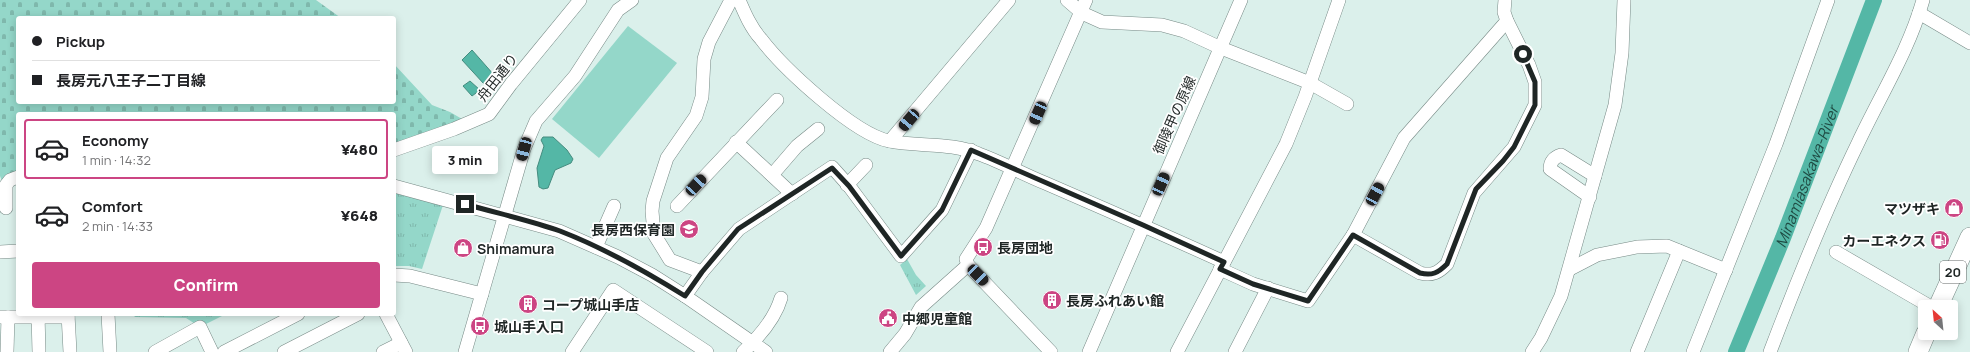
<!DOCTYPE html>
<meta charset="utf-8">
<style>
body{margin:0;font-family:Manrope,"Noto Sans JP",sans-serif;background:#f2f2f2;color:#202124;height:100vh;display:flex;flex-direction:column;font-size:15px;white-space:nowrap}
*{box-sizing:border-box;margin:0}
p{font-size:13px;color:#757577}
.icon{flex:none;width:22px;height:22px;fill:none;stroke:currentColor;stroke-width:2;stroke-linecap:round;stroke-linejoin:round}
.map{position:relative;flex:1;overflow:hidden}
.details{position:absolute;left:16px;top:112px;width:380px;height:204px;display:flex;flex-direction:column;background:#fff;border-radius:4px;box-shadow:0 2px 10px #0003}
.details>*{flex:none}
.banner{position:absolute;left:16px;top:16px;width:380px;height:88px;border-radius:4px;box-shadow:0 2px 10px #0003;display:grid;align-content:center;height:88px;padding:0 16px;background:#fff}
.needle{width:26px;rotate:333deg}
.fabs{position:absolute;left:1918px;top:300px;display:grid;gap:8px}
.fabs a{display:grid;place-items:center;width:40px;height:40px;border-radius:4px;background:#fff;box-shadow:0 2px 10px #0003;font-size:20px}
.end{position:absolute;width:18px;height:18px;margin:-9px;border:5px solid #1f2625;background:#fff;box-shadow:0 0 0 2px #fff}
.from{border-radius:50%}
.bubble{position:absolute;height:28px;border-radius:4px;background:#fff;box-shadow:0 2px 10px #0003;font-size:13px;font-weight:800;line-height:28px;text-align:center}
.car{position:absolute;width:12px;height:24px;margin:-12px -6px;border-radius:5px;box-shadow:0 0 3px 1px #0007;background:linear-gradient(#222 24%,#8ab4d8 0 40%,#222 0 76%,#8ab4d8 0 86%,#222 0)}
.banner b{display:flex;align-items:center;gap:14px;height:38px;font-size:15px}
.banner b+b{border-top:1px solid #e0e0e0}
.banner i{width:10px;height:10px;background:#202124}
ul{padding:7px 0 0;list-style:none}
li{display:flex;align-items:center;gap:12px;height:60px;margin:0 8px 6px;padding:0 8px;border:2px solid transparent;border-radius:4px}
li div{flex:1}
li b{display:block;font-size:15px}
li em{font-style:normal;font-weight:800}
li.selected{border-color:#cc4583}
li>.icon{width:36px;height:36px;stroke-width:1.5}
.action{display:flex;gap:8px;margin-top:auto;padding:8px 16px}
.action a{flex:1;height:46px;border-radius:4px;background:#cc4583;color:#fff;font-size:16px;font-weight:800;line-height:46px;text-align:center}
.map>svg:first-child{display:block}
.cemetery{fill:url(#cemetery-stones)}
.park{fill:url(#park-tufts)}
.pitch{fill:#94d7c9}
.water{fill:#54b7a6;stroke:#448c7f}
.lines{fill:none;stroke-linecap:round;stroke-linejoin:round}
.river{stroke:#54b7a6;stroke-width:16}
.minor-casing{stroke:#778a86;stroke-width:14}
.highway-casing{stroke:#778a86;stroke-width:20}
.minor{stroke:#fff;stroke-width:13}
.highway{stroke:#fff;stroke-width:19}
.route{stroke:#1f2625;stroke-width:5}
.labels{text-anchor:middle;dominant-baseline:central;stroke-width:3.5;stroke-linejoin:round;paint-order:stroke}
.shield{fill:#fff;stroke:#626766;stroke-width:1}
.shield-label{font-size:13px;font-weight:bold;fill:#1f2625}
.street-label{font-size:14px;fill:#1f2625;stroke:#fff}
.poi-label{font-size:14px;font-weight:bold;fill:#1f2625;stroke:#fff;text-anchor:start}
.water-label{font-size:15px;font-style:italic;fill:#1f4b43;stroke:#fff}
</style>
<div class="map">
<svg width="1970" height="352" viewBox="0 0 1970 352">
<defs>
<pattern id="cemetery-stones" width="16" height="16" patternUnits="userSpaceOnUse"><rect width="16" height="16" fill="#94d7c9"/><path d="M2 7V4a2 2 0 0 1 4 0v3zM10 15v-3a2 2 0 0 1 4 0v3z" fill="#7fb8ac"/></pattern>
<pattern id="park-tufts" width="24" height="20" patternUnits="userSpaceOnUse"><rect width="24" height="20" fill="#94d7c9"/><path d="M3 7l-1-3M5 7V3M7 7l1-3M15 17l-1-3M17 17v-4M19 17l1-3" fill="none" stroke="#7fb8ac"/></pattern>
</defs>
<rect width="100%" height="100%" fill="#dbf0eb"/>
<path class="cemetery" d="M0,0H316L341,18H18V102H394V64L432,105L450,112L469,123L394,150V114H18V177L2,181L0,176Z"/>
<g class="park">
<path d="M394,193L443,205L422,269L409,266H394Z"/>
<path d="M907,259L916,275L926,286L916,295L900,265Z"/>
<path d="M133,314H226L200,327L186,318L135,317Z"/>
</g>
<path class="pitch" d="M628,26L677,63L599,158L552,119Z"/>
<g class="water">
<path d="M472,50L494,75L484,84L462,60Z"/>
<path d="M470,81L480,90L472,96L463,86Z"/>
<path d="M543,137H553L567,150L573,159L571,163L555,170L548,188L543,189L539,187L537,168L544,146L541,140Z"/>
</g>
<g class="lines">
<path class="river" id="s1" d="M1736,352L1783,238L1874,0"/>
<defs>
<g id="minor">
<path d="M739,0C745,14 751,28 761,39C783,68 854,134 889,141C919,147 951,142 979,154C1001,162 1023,174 1045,183C1105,209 1165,235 1224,262"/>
<path d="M1067,0L1082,13L1102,22L1162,25L1184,31L1221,48L1310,83L1347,104"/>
<path d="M1919,13L1970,43"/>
<path d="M890,141L1009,0"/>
<path d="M736,142L792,194"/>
<path d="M394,150L454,129L489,114L511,84L580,0"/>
<path d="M772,175L797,146L818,129"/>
<path d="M847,185L866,165"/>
<path d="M394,186L559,231L618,257L652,275L685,296L766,352"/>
<path d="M1590,197L1550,169C1550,162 1554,157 1561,155L1595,176"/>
<path d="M677,206L777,100"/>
<path d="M6,208V185L10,180L18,177"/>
<path d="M1353,235L1420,273C1432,276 1438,273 1447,264L1474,193L1514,147L1535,105V82L1529,65L1507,21L1504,12L1505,0"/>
<path d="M596,247L614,206"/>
<path d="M0,252L18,251"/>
<path d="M1836,252L1931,307"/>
<path d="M1220,269L1253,284L1308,301L1353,235L1404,138L1507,21"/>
<path d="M1570,269L1597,255L1637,247L1667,246L1726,270"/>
<path d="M702,272L670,260L654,234L652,211L653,201L667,158L696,116L702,97L704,59L709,42L731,0"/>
<path d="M394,275L410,276L482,294"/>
<path d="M685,296L702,272L739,229L832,167L849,186L901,256L942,210L971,150"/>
<path d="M38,314L39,352"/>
<path d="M68,314L70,352"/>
<path d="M108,314L110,352"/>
<path d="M386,314L406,352"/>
<path d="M0,317H68"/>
<path d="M7,352L8,317"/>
<path d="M155,352L200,327L212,352"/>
<path d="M224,352L298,314"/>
<path d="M284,352L358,314"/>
<path d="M383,352L401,343"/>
<path d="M465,352L524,149L536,121L575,76L618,10L632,0"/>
<path d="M572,352L613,290L707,352"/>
<path d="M743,352C759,337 775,319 781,298"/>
<path d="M890,352L905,334L921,307L968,265"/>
<path d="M1051,352L968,265L966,259L986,228L1086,0"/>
<path d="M1089,352L1241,0"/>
<path d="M1177,352L1286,144L1305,97L1339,0"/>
<path d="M1235,352L1268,288"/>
<path d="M1532,352L1541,338L1561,296L1615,105L1622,53L1624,0"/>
<path d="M1637,352L1679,251"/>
<path d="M1693,352L1776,144L1828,0"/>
<path d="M1770,352C1797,281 1825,211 1858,143C1880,96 1909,50 1923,0"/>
</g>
<g id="highway">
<path d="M1938,307L1970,237"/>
<path d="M1918,352L1926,333"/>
</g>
</defs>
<use href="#minor" class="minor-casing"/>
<use href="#highway" class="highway-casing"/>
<use href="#minor" class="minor"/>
<use href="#highway" class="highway"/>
</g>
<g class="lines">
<path class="route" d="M465,204C496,213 529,220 560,231C604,248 645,271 685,296L702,272L738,229L832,168L849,186L901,256L942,210L971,150L1143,225L1224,262L1220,269L1253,284L1308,301L1353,235L1420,273C1432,276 1438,273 1447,264L1476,189L1503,161L1514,147L1535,105V82L1523,54"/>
</g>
<defs>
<symbol id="shop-disc" viewBox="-11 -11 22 22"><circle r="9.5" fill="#cc4583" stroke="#fff"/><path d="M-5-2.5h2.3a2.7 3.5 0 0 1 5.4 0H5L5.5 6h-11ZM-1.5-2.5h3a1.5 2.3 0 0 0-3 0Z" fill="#fff"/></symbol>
<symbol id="school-disc" viewBox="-11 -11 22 22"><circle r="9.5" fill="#cc4583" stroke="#fff"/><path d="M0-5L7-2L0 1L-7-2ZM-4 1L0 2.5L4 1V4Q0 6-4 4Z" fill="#fff"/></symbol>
<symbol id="fuel-disc" viewBox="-11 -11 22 22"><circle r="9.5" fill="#cc4583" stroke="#fff"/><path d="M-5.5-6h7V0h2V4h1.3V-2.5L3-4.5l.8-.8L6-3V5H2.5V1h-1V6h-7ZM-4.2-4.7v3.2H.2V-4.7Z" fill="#fff"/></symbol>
<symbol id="bus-disc" viewBox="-11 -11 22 22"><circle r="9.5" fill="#cc4583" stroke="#fff"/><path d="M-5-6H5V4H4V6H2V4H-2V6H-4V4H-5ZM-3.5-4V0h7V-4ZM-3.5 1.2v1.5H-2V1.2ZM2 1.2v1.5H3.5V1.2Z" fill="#fff"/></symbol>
<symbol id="building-disc" viewBox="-11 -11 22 22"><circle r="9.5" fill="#cc4583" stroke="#fff"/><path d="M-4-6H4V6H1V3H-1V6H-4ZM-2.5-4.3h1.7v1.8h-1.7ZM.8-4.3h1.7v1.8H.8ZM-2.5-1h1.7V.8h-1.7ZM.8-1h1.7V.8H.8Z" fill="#fff"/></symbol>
<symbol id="civic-disc" viewBox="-11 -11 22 22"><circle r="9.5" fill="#cc4583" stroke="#fff"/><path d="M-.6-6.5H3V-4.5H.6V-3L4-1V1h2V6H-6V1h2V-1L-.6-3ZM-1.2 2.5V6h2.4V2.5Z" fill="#fff"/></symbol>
</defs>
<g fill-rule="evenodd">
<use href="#shop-disc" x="1943" y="197" width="22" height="22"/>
<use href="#school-disc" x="678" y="218" width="22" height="22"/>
<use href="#fuel-disc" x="1929" y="229" width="22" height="22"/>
<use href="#bus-disc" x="972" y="236" width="22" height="22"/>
<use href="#shop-disc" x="452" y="237" width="22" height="22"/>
<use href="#building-disc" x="1041" y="289" width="22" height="22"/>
<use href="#building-disc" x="517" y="293" width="22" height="22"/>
<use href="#civic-disc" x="877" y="307" width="22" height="22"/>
<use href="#bus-disc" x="469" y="315" width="22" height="22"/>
</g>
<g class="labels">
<rect class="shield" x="1940" y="261" width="26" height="22" rx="3"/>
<g class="shield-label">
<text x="1953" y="272">20</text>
</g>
<g class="street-label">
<text transform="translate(497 77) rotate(-52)">舟田通り</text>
<text transform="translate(1174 115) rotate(-66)">御陵甲の原線</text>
</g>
<g class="poi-label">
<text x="1940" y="208" text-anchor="end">マツザキ</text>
<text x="675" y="229" text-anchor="end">長房西保育園</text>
<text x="1926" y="240" text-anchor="end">カーエネクス</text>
<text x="997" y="247">長房団地</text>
<text x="477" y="248">Shimamura</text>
<text x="1066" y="300">長房ふれあい館</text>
<text x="542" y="304">コープ城山手店</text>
<text x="902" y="318">中郷児童館</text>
<text x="494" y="326">城山手入口</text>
</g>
<g class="water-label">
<text stroke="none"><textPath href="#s1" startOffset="189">Minamiasakawa-River</textPath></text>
</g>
</g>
</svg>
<div class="fabs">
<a><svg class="needle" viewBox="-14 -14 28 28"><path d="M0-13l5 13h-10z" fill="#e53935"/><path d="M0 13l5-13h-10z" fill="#757577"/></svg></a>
</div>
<i class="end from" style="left:1523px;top:54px"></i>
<i class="end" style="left:465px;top:204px"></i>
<div class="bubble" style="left:432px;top:146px;width:66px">3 min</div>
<i class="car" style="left:1038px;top:113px;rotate:204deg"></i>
<i class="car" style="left:909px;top:120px;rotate:220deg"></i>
<i class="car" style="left:524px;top:149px;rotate:195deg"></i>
<i class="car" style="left:1161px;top:184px;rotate:24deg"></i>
<i class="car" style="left:696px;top:185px;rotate:43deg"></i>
<i class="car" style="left:1375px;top:194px;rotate:28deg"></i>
<i class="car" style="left:978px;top:275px;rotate:136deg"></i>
<div class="banner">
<b><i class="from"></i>Pickup</b>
<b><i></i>長房元八王子二丁目線</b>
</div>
<section class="details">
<ul>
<li class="selected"><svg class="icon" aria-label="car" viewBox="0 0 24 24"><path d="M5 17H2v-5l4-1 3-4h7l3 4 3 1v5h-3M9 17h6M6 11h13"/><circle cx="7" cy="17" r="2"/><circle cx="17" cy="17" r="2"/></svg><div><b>Economy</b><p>1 min · 14:32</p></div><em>¥480</em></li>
<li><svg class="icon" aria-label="car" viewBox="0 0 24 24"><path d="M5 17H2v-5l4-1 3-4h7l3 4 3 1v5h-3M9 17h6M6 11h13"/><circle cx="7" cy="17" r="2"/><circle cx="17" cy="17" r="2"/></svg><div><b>Comfort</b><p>2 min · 14:33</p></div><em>¥648</em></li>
</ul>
<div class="action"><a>Confirm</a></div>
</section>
</div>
